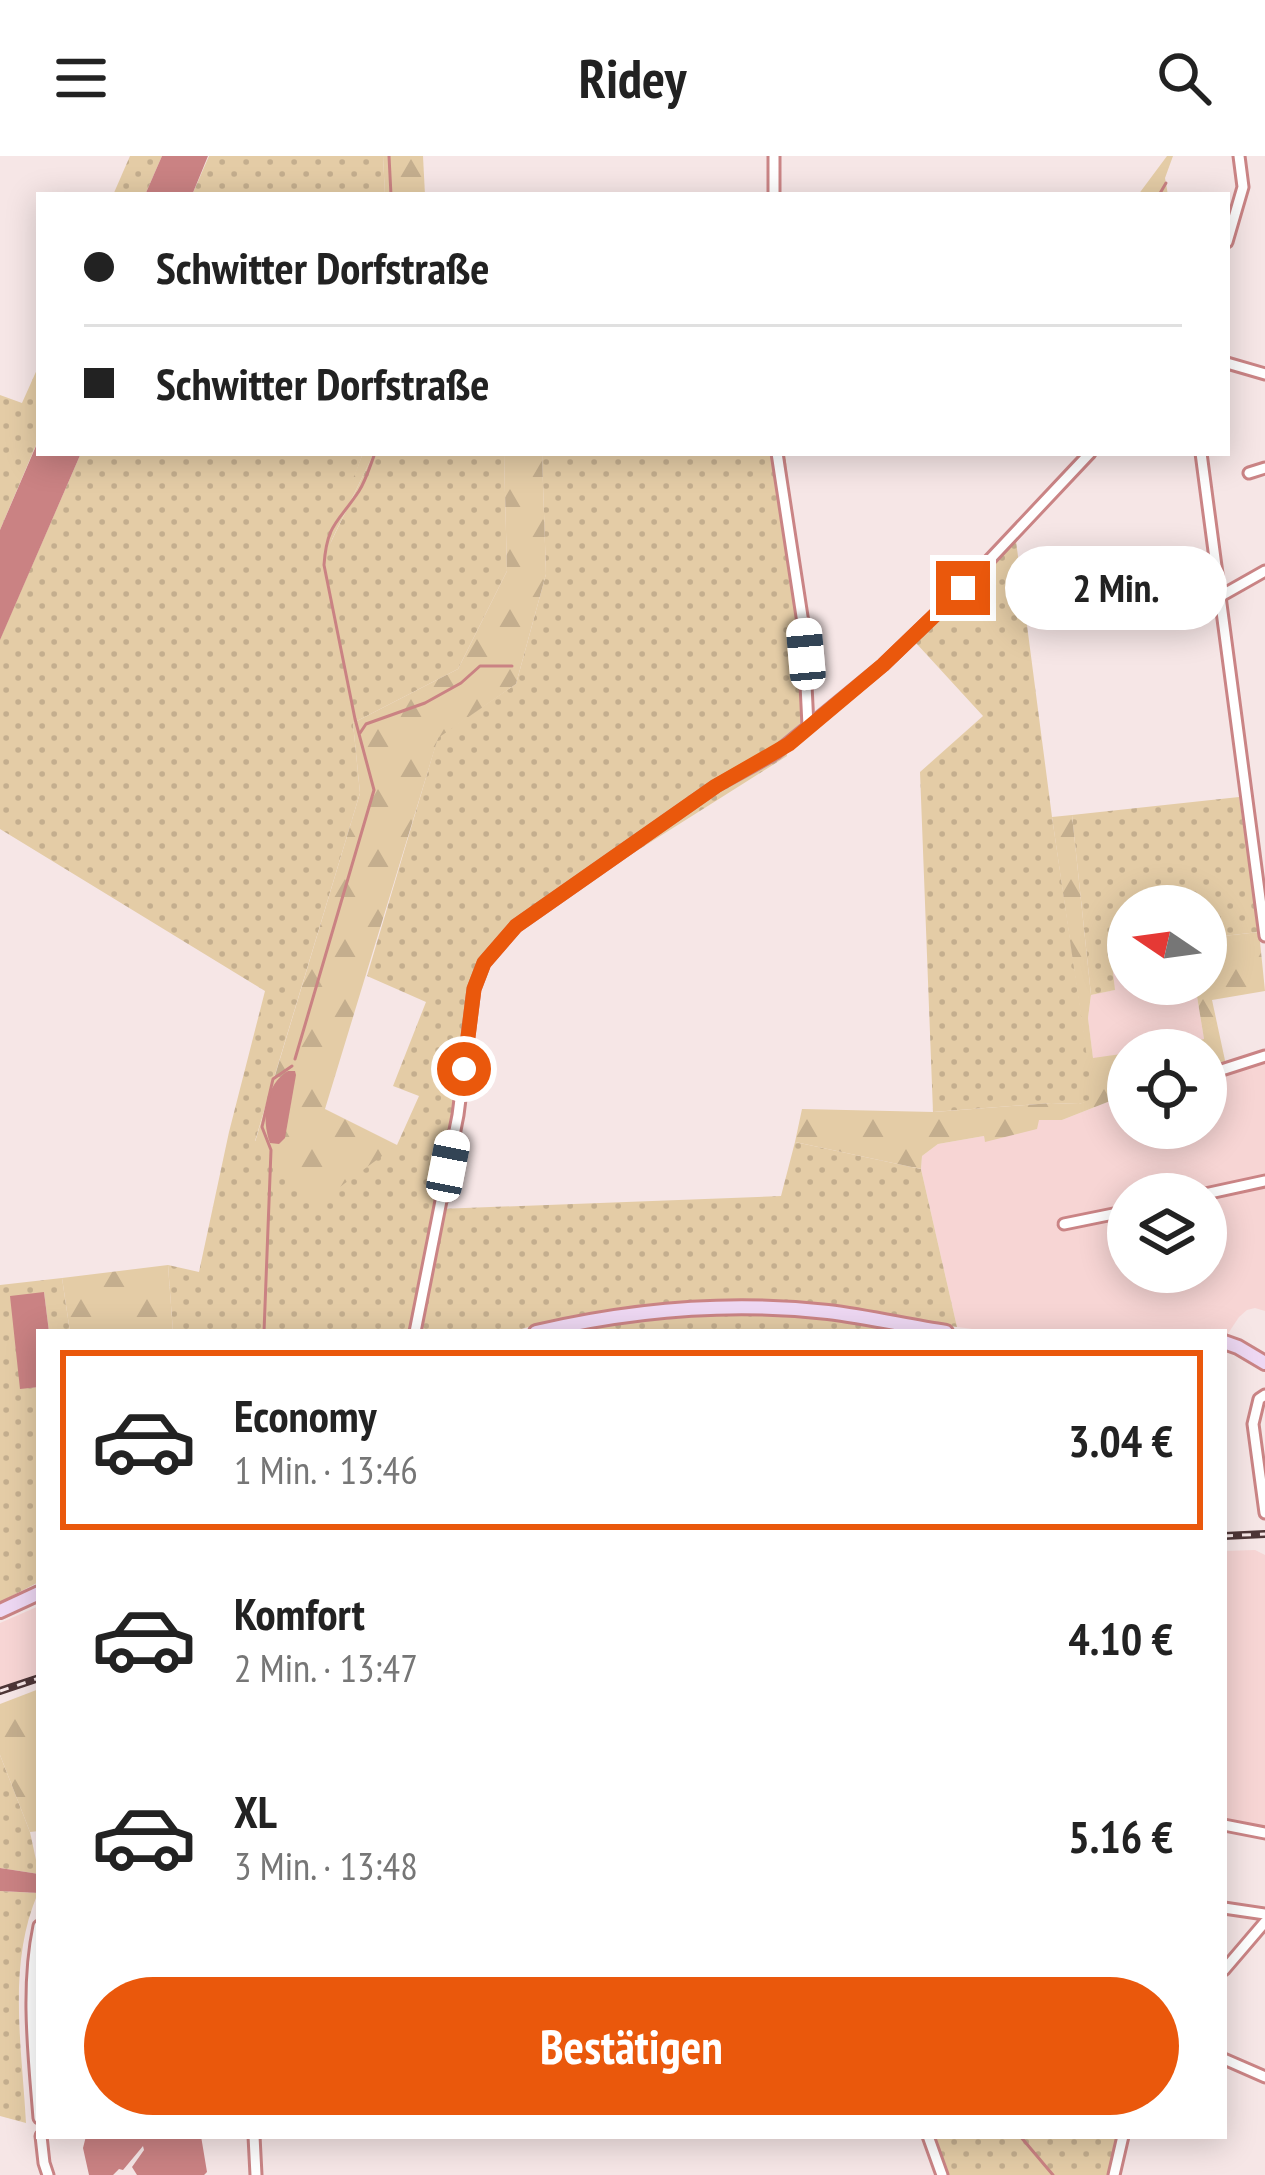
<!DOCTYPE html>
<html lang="de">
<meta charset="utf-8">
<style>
body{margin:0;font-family:"PT Sans Narrow",sans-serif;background:#f2f2f2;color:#222;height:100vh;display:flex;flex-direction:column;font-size:45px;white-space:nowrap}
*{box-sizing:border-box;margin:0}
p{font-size:39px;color:#767676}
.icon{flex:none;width:66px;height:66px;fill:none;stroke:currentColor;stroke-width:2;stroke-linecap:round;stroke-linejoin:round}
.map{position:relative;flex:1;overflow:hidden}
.sheet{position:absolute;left:36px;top:1173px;width:1191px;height:810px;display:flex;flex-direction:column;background:#fff;border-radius:0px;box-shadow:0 6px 30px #0003}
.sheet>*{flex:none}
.guide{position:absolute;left:36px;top:36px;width:1194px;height:264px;border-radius:0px;box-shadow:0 6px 30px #0003;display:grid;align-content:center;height:264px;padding:0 48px;background:#fff}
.needle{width:78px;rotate:283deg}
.controls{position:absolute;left:1107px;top:729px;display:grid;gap:24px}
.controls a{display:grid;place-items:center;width:120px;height:120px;border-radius:50%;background:#fff;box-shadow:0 6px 30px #0003;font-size:60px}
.end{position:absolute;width:54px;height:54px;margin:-27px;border:15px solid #ea580c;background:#fff;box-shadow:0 0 0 6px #fff}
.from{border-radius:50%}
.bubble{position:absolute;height:84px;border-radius:42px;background:#fff;box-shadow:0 6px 30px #0003;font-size:39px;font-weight:700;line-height:84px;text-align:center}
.car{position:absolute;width:36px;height:72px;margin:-36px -18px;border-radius:15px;box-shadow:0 0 9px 3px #0007;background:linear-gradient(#fff 24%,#345 0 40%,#fff 0 76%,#345 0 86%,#fff 0)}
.guide b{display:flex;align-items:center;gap:42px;height:114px;font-size:45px}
.guide b+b{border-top:3px solid #e0e0e0}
.guide i{width:30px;height:30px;background:#222}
ul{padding:21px 0 0;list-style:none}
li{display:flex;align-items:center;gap:36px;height:180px;margin:0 24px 18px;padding:0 24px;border:6px solid transparent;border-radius:0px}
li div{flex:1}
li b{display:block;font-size:45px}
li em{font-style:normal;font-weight:700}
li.on{border-color:#ea580c}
li>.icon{width:108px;height:108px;stroke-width:1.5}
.button{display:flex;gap:24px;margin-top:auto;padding:24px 48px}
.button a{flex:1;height:138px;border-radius:72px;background:#ea580c;color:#fff;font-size:48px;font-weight:700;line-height:138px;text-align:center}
header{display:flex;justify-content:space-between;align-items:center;height:156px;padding:0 48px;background:#fff;font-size:54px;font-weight:700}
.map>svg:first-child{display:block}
.built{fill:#f7d5d4;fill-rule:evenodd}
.grass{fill:url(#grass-dots)}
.forest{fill:url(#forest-firs)}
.water{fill:#ca8283}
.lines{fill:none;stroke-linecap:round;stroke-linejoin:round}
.stream{stroke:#ca8283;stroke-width:3}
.street-casing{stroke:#ca8485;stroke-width:15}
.secondary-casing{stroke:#ca8485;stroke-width:18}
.street{stroke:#fff;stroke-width:9}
.secondary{stroke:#eed8f3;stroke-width:12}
.rail-casing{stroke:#4e3637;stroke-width:8}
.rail{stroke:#f6e6e6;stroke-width:3;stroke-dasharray:9;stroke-linecap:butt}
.route{stroke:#ea580c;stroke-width:15}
</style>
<header><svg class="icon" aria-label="menu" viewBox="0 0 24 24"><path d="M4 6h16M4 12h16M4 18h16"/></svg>Ridey<svg class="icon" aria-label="search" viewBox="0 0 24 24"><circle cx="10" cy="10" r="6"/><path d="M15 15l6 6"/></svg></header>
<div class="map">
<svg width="1265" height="2019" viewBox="0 0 1265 2019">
<defs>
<pattern id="grass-dots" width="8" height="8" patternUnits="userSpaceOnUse" patternTransform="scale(3)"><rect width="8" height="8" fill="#e4cca6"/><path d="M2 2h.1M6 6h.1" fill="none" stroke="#c4ae8e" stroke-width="1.8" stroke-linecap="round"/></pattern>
<pattern id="forest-firs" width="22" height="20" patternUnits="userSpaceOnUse" patternTransform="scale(3)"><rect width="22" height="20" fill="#e4cca6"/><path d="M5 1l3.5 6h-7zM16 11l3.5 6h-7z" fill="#c4ae8e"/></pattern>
</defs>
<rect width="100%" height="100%" fill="#f6e6e6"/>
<g class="built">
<path d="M1128,805V828H1195L1204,883L1128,894V897L1093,903L1088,862L1091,839L1114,834L1112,808Z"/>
<path d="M1265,896V1155L1255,1152L1247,1154L1239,1161L1227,1179L1224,1176L1179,1173L995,1176L957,1171L921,1013L922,1000L938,988L984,980L985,985L1039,964H1062L1128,938V972H1206V915ZM1128,1038H1206V1116H1128Z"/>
<path d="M1255,1394L1265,1399V1671L1224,1664V1395Z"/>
<path d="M39,1450V1518L0,1532V1467Z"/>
</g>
<g class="grass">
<path d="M130,0H162L145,39H113Z"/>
<path d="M209,0H383L385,39H192Z"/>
<path d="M39,209V282L0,374V239L22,247Z"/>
<path d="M81,297H363L330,388L374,297H504L507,415L458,513L353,567L360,637L255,985L397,989L419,940L393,930L426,846L367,820L438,581L516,528L546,418L542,297H785L814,554L786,581L787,600L521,768L486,804L475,833L439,1053L781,1040L795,986L921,1013L957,1171L811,1149L714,1146L567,1161L510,1176H173L168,1109L199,1116L229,976L265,835L0,673V483Z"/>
<path d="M1016,385L1052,661L1094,944L1079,948L1051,947L933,956L920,616L983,560L916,487Z"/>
<path d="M1239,641L1259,776L1206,782V750H1128V805L1112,808L1115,834L1091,839L1072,659Z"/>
<path d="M62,1122L70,1176H49L44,1136L20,1232L39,1231V1426L0,1446V1129Z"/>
<path d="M737,1157L829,1162L918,1176H556L568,1172Z"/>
<path d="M0,1599L30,1676L39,1718L0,1712Z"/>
<path d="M0,1735L38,1737C7,1808 22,1892 26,1967L0,1960Z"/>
<path d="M931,1980H1117L1109,2019H944Z"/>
</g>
<g class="forest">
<path d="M383,0H423L425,39H385Z"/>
<path d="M1167,0H1173L1165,22L1168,39H1138Z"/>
<path d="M363,297H374L320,408Z"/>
<path d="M504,297H542L546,418L516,528L438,582L325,953L397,989L318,1047L255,986L360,637L353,567L458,513L507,415Z"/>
<path d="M1072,659L1091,839L1088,862L1093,902L1128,897V938L1062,964H1039L1037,973L985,986L984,980L938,988L922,1000L921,1013L795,986L802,953L934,956L1051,947L1079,948L1093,943L1052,661Z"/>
<path d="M1259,776L1265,835L1212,844L1226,909L1206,915V894H1143L1204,883L1195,828H1206V782Z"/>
<path d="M168,1109L173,1176H70L62,1122Z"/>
<path d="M39,1533V1675L30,1676L0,1599V1548Z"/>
</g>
<g class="water">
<path d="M162,0H208L192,39H145Z"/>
<path d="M39,283V297H81L0,484V374Z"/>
<path d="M288,915H295L296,919L285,982L279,988L270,987C261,964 265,928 288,915Z"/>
<path d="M44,1136L49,1176H39V1231L20,1233L10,1140Z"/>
<path d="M0,1712L39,1718V1737L0,1735Z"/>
<path d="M86,1980H201L207,2016L204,2019H137L132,2011L144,1994L143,1990L123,2014L119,2013L113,2019H89L83,1992Z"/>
</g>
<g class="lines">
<g class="stream">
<path d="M389,0L391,39"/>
<path d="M1159,39L1166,27"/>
<path d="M360,577L366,568L425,547L461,527L480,510H512"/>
<path d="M295,903L374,634L355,563L324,409C327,367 338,367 359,335C366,324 370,310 375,297"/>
<path d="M264,1176L271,994L262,971L273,923L292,910"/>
<path d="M1020,1980L1053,2019"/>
</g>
<defs>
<g id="street">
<path d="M774,39V0"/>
<path d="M1227,86L1243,31L1239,0"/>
<path d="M1227,207L1265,218"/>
<path d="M777,297L803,467L808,570"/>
<path d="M1201,297L1265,780"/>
<path d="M1249,317L1265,312"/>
<path d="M1219,441L1265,415"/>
<path d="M1206,919L1265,900"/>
<path d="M1205,1038L1265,1025"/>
<path d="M1064,1068L1128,1055"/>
<path d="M415,1176L458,959L474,833L484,807L516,770L716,630L776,597L883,509L963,432L1090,297"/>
<path d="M1265,1239L1259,1243L1253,1268L1265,1357"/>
<path d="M1224,1669L1265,1677"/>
<path d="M1224,1752L1265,1758"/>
<path d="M39,1770C26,1832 34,1899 39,1962"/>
<path d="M1224,1814L1265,1766"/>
<path d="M1224,1903L1265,1921"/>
<path d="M41,1980L44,2007L48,2019"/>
<path d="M254,1980L256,2019"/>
<path d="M928,1980L942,2019"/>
<path d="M1114,2019L1123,1980"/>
</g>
<g id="secondary">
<path d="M536,1176C630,1154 731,1145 828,1156C868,1161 907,1170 946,1176"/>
<path d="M1224,1186L1238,1191L1265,1207"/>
<path d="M0,1455L39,1437"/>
</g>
</defs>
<use href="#street" class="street-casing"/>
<use href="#secondary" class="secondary-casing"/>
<use href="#street" class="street"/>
<use href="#secondary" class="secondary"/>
<defs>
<g id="rail">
<path d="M1224,1380L1265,1378"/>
<path d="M0,1535L39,1522"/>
</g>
</defs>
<use href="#rail" class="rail-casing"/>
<use href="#rail" class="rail"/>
</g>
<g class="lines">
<path class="route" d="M464,913L474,833L484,807L516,770L716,630L789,588L883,509L963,432"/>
</g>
</svg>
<div class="controls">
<a><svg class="needle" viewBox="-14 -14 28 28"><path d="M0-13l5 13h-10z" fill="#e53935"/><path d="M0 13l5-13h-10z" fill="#767676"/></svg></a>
<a><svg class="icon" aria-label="locate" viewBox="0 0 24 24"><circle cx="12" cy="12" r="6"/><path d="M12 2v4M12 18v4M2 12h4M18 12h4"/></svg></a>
<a><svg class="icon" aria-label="layers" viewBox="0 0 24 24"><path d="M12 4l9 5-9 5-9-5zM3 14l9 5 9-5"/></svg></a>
</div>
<i class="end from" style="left:464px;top:913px"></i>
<i class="end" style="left:963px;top:432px"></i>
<div class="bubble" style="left:1005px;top:390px;width:222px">2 Min.</div>
<i class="car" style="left:806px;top:498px;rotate:355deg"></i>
<i class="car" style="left:448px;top:1010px;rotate:11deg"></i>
<div class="guide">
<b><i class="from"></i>Schwitter Dorfstraße</b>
<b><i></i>Schwitter Dorfstraße</b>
</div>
<section class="sheet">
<ul>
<li class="on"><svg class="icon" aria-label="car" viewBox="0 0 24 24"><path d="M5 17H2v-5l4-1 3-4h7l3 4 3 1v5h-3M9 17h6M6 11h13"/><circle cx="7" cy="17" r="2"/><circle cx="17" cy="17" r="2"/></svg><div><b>Economy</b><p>1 Min. · 13:46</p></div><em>3.04 €</em></li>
<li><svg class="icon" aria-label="car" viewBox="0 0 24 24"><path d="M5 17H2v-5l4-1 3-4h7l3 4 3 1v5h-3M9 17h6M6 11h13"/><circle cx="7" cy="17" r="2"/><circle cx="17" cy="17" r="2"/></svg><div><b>Komfort</b><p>2 Min. · 13:47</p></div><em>4.10 €</em></li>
<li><svg class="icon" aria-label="car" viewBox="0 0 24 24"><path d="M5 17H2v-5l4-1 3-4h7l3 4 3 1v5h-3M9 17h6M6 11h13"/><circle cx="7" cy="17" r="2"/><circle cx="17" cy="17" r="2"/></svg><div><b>XL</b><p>3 Min. · 13:48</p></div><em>5.16 €</em></li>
</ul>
<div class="button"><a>Bestätigen</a></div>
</section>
</div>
